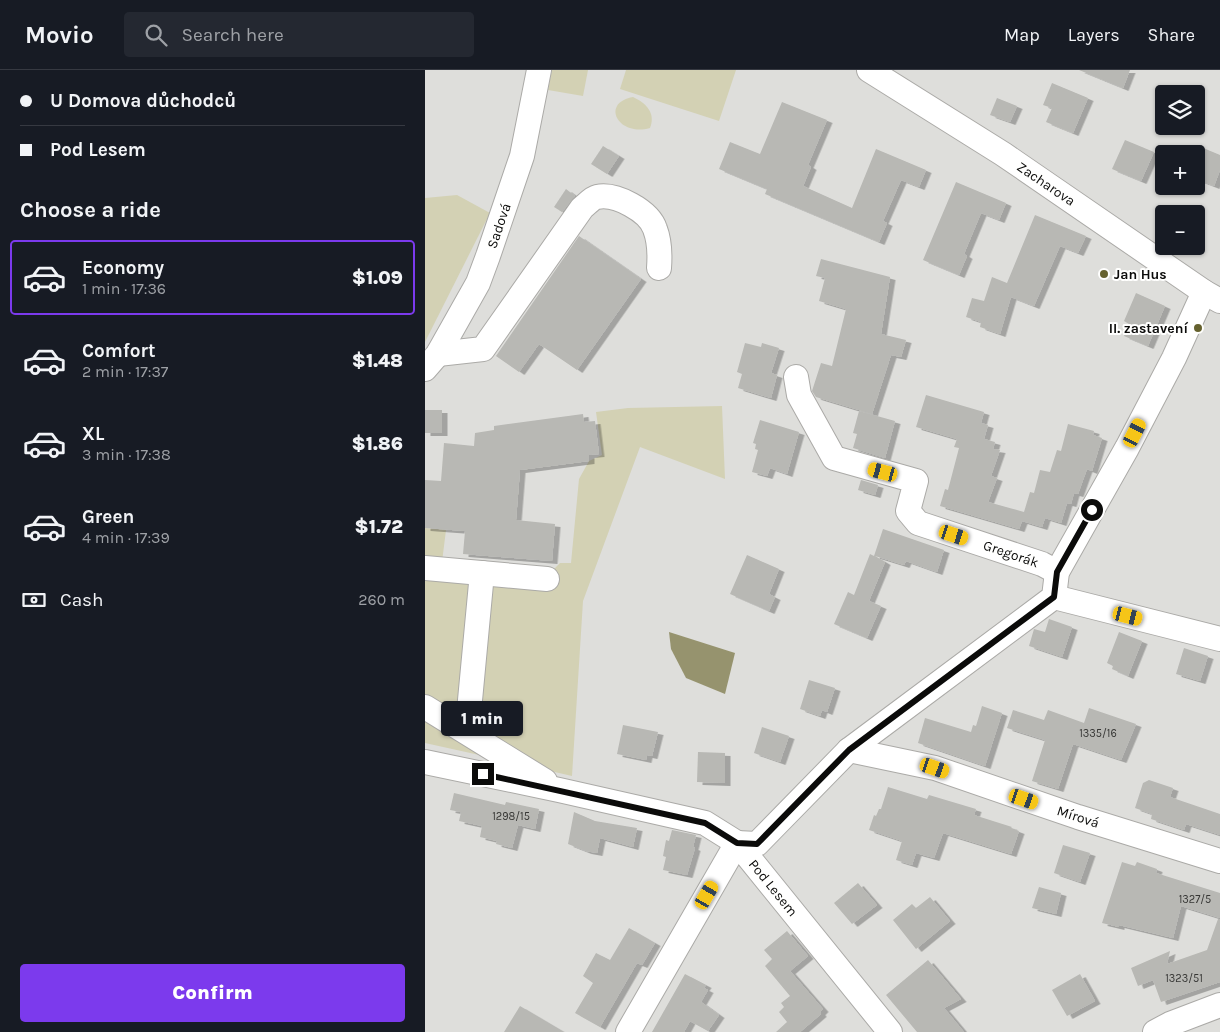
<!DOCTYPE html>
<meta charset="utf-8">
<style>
body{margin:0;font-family:Karla,sans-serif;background:#242831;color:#f1f3f6;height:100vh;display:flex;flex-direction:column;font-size:19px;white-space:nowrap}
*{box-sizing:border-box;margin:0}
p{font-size:16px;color:#9ea1a6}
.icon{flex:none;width:28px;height:28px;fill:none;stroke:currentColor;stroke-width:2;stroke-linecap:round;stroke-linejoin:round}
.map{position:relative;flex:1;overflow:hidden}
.sheet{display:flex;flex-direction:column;background:#171b24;width:425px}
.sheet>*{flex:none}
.banner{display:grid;align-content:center;height:110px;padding:0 20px;background:#171b24}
.buttons{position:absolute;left:730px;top:15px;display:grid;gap:10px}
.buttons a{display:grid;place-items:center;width:50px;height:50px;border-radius:5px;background:#171b24;box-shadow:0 1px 4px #0004;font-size:25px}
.end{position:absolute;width:22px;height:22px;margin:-11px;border:6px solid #0b0b0a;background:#fff;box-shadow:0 0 0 2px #fff}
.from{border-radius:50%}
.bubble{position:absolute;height:35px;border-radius:5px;background:#171b24;box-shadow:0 1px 4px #0004;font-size:16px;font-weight:800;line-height:35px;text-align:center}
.car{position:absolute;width:15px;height:30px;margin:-15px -8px;border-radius:6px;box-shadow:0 0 4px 1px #0007;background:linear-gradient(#f5c518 24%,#345 0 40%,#f5c518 0 76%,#345 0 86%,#f5c518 0)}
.banner b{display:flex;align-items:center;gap:18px;height:48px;font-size:19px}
.banner b+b{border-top:1px solid #363941}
.banner i{width:12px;height:12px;background:#f1f3f6}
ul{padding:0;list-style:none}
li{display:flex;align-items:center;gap:15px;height:75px;margin:0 10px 8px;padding:0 10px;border:2px solid transparent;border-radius:5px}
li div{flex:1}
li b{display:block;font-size:19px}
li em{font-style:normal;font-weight:800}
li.active{border-color:#7c3aed}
li>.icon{width:45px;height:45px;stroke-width:1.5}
h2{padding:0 20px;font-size:22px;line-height:60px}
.pay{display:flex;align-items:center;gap:12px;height:55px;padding:0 20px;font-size:19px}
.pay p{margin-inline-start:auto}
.action{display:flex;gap:10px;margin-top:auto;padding:10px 20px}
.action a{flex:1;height:58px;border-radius:5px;background:#7c3aed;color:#fff;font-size:20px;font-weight:800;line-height:58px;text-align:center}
header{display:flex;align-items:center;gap:30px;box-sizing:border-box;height:70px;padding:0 25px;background:#171b24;border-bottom:1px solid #363941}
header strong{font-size:24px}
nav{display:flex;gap:28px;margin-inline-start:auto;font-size:18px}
.search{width:350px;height:45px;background:#242831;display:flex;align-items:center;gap:12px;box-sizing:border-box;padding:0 18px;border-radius:5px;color:#9ea1a6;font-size:19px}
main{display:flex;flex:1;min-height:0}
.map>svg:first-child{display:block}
.green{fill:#d3d1b4}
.water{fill:#96936e}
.building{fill:#b8b8b4;filter:url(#shadow)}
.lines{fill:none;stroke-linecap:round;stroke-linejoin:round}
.minor-casing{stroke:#abaaa7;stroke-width:26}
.minor{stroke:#fff;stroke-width:24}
.route{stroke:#0b0b0a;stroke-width:6}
.poi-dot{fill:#65612e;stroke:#fffffe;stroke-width:2}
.labels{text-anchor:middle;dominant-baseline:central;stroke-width:4;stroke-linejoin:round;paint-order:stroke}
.number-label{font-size:11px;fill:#363634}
.street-label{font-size:14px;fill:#0b0b0a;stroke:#fffffe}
.poi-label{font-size:14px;font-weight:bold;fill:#0b0b0a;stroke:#fffffe;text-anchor:start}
</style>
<header>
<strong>Movio</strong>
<div class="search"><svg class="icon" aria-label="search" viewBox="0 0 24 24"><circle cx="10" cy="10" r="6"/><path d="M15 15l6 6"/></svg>Search here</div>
<nav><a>Map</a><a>Layers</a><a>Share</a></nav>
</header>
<main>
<section class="sheet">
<div class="banner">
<b><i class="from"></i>U Domova důchodců</b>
<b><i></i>Pod Lesem</b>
</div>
<h2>Choose a ride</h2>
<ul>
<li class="active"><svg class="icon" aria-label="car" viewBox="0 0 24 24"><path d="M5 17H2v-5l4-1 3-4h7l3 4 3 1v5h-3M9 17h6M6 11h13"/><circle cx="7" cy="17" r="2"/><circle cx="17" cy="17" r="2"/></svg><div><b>Economy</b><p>1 min · 17:36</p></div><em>$1.09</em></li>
<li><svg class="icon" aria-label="car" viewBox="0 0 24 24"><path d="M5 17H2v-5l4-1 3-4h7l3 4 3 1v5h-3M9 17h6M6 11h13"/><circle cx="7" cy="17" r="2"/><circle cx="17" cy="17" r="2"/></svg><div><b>Comfort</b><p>2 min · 17:37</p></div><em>$1.48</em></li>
<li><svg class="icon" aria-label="car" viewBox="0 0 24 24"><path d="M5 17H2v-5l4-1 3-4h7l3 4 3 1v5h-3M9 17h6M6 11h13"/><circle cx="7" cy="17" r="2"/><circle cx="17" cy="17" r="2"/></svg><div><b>XL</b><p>3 min · 17:38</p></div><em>$1.86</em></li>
<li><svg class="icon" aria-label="car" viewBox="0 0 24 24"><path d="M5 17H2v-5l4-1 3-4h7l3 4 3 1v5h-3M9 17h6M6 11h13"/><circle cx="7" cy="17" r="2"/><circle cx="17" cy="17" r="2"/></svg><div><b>Green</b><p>4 min · 17:39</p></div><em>$1.72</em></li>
</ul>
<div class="pay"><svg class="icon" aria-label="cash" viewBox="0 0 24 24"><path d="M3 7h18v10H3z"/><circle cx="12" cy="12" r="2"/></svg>Cash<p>260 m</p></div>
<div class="action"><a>Confirm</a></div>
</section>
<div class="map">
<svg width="795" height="962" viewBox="0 0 795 962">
<defs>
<filter id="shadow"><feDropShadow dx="5.5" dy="3" stdDeviation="0" flood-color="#0004"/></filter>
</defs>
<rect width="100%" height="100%" fill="#dededb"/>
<g class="green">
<path d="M127,0H163L158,26L123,20Z"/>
<path d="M201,0H311L294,51L195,19Z"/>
<path d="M208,27C221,33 231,43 225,58C193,67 175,33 208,27Z"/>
<path d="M32,125L65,143L0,272V128Z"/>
<path d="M297,336L300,409L215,377L158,531L147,706L121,700L0,631V458L21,460L17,492L126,502L135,493H146L154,409L164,391L177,385L171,342L203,338Z"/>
<path d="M0,648L68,688L0,673Z"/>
</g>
<path class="water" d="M244,562L310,583L300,624L261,608L246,579Z"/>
<g class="building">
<path d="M654,0H705L698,18Z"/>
<path d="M627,13L663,28L648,63L621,52L627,38L618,35Z"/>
<path d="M572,28L592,36L585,52L565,45Z"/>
<path d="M357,32L402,50L383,95L386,97L378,116L427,138L451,79L501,100L494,117L476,110L458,151L462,153L454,172L340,124L342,119L294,99L305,72L335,84Z"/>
<path d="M700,70L729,82L716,111L687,99Z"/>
<path d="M771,75L795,85V100L789,116L771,109Z"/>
<path d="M178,76L194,86L182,104L166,94Z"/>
<path d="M531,112L581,133L574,150L556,143L539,184L542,186L534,205L498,190Z"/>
<path d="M141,119L150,126L137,142L129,137Z"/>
<path d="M610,145L661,166L653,183L635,176L609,236L586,227L575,264L555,257L556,252L541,247L547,228L559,231L567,207L582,213Z"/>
<path d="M154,166L216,209L152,300L114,274L94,302L71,286Z"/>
<path d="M396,189L465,207L456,264L481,270L476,287L466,285L447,344L391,327L387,321L396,293L407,296L421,239L394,231L400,208L391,206Z"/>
<path d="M711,223L740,236L723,276L699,266L704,254L699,251Z"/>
<path d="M320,273L336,277L337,273L354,278L346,303L352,305L346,328L313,318L317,304L312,302Z"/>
<path d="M501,325L559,342L556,353L563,355L559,369L570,372L568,379L575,380L566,406L572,408L563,432L599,442L605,422L609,423L615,400L625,402L632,380L636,381L643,354L669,361L668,365L677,368L667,401L662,399L653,424L649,423L646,434L642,433L636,453L620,448L617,457L597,451L594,459L515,436L520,419L523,420L534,378L529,377L532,369L491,357Z"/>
<rect x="0" y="340" width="17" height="23"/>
<path d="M434,341L470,351L460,388L428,378L432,364L428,363Z"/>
<path d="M158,344L159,352L170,351L174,384L164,385V391L95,400L91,450L130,454L127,491L38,484L40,461L0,458V410L16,411L19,373L49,376L50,363L69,360V356Z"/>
<path d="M335,350L374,362L362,404L345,398L342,406L327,402L333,380L330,379L331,374L328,373Z"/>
<path d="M436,410L453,415L450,425L433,420Z"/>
<path d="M458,459L519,480L512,502L481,491L479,495L450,486L460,492L444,531L456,536L442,568L409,554L423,522L429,525L445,484L449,486Z"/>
<path d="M322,485L354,499L344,524L350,527L344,541L305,524Z"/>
<path d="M624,549L647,557L637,587L604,576L609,559L620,562Z"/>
<path d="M694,562L717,571L703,606L687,599L688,596L682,593Z"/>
<path d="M759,578L783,586L775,611L751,604Z"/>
<path d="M384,610L410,618L402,642L397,640L395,646L375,639Z"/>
<path d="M557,636L577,643L560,696L493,673L500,648L546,662L548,655L551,656Z"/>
<path d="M664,638L711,654L696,690L648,674L633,719L607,711L620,670L582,658L588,640L619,650L623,640L659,653Z"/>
<path d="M198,655L233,662L227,686L222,685L221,690L192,684Z"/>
<path d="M337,657L364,666L355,692L329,683Z"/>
<path d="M273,682L300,683V713L272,712Z"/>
<path d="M724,710L748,718L745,727L795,744V765L761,754L759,760L726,749L727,744L710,738L718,713Z"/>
<path d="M463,717L502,729L504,725L551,739L549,745L587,757L586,758L594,761L586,784L518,763L509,788L491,783L487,795L471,790L477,771L444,760L449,745L451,746L454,739H456Z"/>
<path d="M29,723L80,735L81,732L114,739L110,759L93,755L87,778L71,774L72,771L55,767L57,756L34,751L36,742L25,740Z"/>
<path d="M149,742L170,751L212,758L208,777L175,768L172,783L161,781L143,774Z"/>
<path d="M247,760L271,765L268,777L270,778L262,805L238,800L241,787L238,786L241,770L244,771Z"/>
<path d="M638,775L665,783L655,812L629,803Z"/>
<path d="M697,792L710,796L712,792L732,799L731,803L795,823V848L756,836L748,868L694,855V857L677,853Z"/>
<path d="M433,813L452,835L427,854L409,833Z"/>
<path d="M614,817L636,823L631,844L607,838Z"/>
<path d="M505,827L525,851L491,879L468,850L487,834L491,838Z"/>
<path d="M793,849H795V912L736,932L728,910L713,916L706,898L745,881L742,894L782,880Z"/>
<path d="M204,858L230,873L217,895L212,893L175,957L150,943L168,913L158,906L171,883L185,890Z"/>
<path d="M362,861L383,886L365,901L398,939L395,942L396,944L375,962H351L362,952L354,942L359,937L356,933L365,926L340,896L347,889L339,880Z"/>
<path d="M503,890L536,929L519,938L539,962H492L461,925Z"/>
<path d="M260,904L281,915L279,918L283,920L276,932L294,945L283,961L265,951L259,962H227Z"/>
<path d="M655,904L670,931L642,946L627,920Z"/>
<path d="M95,936L139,962H79Z"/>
</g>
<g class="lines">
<defs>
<g id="minor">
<path d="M444,0L578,84L779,222L795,231"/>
<path d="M13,284L58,279L157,138C161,135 167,128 172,127C191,123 224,141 230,159C235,172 235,185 234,198"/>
<path d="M0,299L13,284L53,213L63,186L97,86L114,0"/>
<path d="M371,307L374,325L409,388L491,411L483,441L493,453L617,494L632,502"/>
<path d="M0,498L122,509"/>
<path d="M629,527L795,569"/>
<path d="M0,637L120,711"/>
<path d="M42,662L57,503"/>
<path d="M424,680L510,698L653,747L795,791"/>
<path d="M0,692L134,720L280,753L312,773L465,962"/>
<path d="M312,773L332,774L424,680L629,527L632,502L702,378L749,288L779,222"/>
<path d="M203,962L312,773"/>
<path d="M730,962L745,954L795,935"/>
</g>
</defs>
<use href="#minor" class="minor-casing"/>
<use href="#minor" class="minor"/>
</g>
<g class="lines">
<path class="route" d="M58,704L280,753L312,773L332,774L424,680L629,527L632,502L667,440"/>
</g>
<g class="poi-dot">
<circle cx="679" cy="204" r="5"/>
<circle cx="773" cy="258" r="5"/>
</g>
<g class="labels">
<g class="number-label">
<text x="673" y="663">1335/16</text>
<text x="86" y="746">1298/15</text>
<text x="770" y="829">1327/5</text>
<text x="759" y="908">1323/51</text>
</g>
<g class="street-label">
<text transform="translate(621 114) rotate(34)">Zacharova</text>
<text transform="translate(74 156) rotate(-71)">Sadová</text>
<text transform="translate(586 484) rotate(19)">Gregorák</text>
<text transform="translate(653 747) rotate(18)">Mírová</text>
<text transform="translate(348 818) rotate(51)">Pod Lesem</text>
</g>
<g class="poi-label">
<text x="689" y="204">Jan Hus</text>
<text x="763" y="258" text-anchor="end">II. zastavení</text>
</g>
</g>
</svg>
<div class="buttons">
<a><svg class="icon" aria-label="layers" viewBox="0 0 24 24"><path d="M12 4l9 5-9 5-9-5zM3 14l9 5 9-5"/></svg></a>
<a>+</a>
<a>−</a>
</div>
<i class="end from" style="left:667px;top:440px"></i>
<i class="end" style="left:58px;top:704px"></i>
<div class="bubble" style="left:16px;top:631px;width:82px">1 min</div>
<i class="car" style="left:710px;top:363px;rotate:27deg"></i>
<i class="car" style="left:458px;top:402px;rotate:285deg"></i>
<i class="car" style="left:529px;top:465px;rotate:108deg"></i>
<i class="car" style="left:703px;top:546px;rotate:104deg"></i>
<i class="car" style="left:510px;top:698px;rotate:109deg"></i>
<i class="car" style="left:599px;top:729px;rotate:109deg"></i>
<i class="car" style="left:282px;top:825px;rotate:30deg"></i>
</div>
</main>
